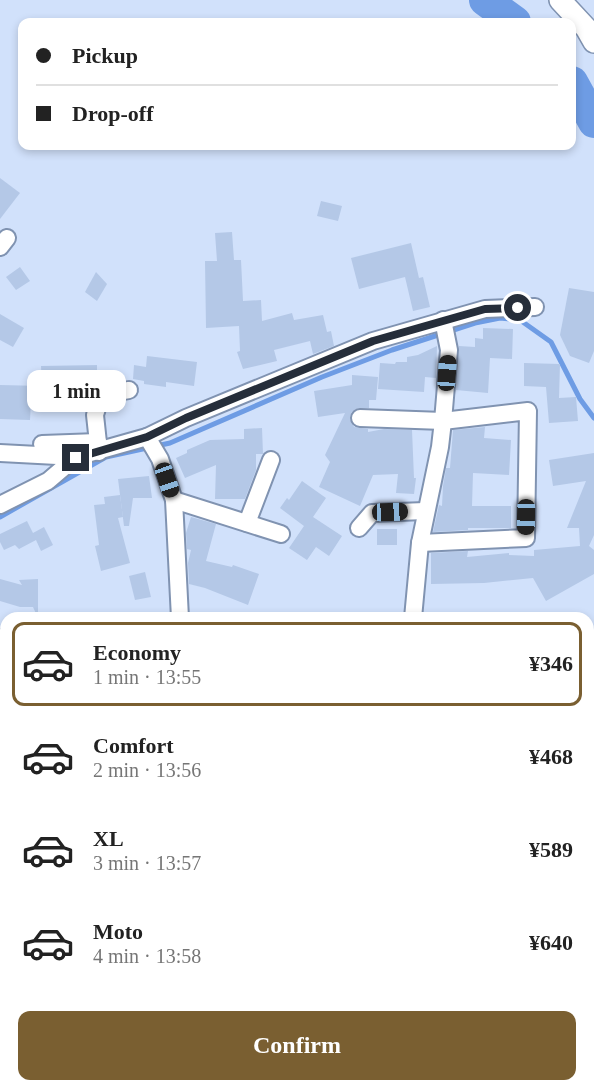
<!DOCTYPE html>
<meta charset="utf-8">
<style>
body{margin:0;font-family:"Times New Roman",serif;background:#f2f2f2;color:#222;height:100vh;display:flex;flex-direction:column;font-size:22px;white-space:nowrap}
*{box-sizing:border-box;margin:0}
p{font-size:20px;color:#767676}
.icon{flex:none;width:33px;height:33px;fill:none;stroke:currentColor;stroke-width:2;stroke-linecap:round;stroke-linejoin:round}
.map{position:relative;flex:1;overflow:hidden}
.panel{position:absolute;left:0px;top:612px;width:594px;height:480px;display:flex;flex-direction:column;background:#fff;border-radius:18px 18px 0 0;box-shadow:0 3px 9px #0003}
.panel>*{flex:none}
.top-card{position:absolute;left:18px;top:18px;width:558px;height:132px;border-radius:12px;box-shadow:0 3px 9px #0003;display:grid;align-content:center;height:132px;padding:0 18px;background:#fff}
.end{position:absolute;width:27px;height:27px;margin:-14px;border:8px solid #262e3a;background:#fff;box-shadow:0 0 0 3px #fff}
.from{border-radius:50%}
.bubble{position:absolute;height:42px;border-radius:12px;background:#fff;box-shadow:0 3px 9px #0003;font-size:20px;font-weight:800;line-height:42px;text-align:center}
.car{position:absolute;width:18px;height:36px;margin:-18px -9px;border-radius:8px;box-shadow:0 0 4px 2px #0007;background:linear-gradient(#222 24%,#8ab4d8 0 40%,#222 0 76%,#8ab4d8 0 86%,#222 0)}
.top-card b{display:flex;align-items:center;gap:21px;height:57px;font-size:22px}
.top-card b+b{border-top:2px solid #e0e0e0}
.top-card i{width:15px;height:15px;background:#222}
ul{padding:10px 0 0;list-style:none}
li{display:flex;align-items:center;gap:18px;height:84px;margin:0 12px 9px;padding:0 6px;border:3px solid transparent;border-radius:12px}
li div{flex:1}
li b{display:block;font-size:22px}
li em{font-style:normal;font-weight:800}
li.selected{border-color:#7a5f31}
li>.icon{width:54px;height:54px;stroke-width:1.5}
.cta{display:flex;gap:12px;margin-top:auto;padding:12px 18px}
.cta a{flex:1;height:69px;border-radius:12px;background:#7a5f31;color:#fff;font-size:24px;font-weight:800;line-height:69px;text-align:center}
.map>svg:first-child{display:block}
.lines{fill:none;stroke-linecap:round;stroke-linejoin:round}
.stream{stroke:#6e9ce4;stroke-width:5}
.river{stroke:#6e9ce4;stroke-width:32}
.building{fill:#b4c8e7}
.minor-casing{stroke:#8093b1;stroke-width:20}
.tertiary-casing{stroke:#8093b1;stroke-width:24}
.minor{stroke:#fff;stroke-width:16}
.tertiary{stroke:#fff;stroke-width:21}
.route{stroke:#262e3a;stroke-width:8}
</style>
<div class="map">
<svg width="594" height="1092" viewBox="0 0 594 1092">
<rect width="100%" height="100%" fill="#d1e1fb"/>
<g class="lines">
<path class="stream" d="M0,517L106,457L170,443L322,377L392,350L475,323L500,318L520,320L551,342L580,399L594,418"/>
<g class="river">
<path d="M485,0L515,22"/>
<path d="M572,82L594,122"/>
</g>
</g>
<g class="building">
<path d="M0,178L20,193L0,219Z"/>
<path d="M321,201L342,206L338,221L317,216Z"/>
<path d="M232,232L234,260H241L243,301L261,300L262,321L292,313L294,320L323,315L327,332L331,331L334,346L313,354L310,341L274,350L277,361L243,369L237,352L240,351L239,326L206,328L205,261H217L215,233Z"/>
<path d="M411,243L419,278L423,277L430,307L413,311L405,277L359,289L351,258Z"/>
<path d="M20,267L30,281L16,290L6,277Z"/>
<path d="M96,272L107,284L97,301L85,292Z"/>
<path d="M569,288L594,292V351L589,363L570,356L560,335Z"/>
<path d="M0,314L24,328L13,347L0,340Z"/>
<path d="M483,328L513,329L512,359L490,358L488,393L456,390L459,346L475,347V338L483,339Z"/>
<path d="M437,346L436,378L425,377L424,392L378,389L380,363L395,364L396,362H407V357L418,355Z"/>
<path d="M147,356L197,362L194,386L166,382V387L144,384V381L133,379L134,365L146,367Z"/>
<path d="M524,363L560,364L559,398L576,397L578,421L549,423L546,387L524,386Z"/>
<path d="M97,365V386L91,391L89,400L31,401L30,420L0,419V385L42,386L41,366Z"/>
<path d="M352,375L378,377L376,400H369V408L356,409L351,413L350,418L354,427L368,429V432L384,429L412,430L414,478H416L414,494L396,493L398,474L373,475L360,506L319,487L330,462L325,455L345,413L318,417L314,391L352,385Z"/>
<path d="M485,427L484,438L511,440L509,475L473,473L472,506H511V528H468V530L433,532L439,505L442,506L443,486L446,468H450L453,430Z"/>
<path d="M262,428L263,454H256V470L245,499H215L216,465L185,478L176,458L187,453V450L210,440L244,439V429Z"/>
<path d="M594,453V535L589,546L594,550V574L546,601L533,578L484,583L431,584V553L468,551L467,557L509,553V555L534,556V550L580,546L579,528H567L586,481L553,486L549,460Z"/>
<path d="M149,476L152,498H133L129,526H124L118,479Z"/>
<path d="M302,481L326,498L313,517L342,536L329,556L316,547L307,560L289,548L304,526L280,508L287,498L289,500Z"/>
<path d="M120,495L123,517L118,518L130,563L101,571L95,546L99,545L94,505L105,504L104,497Z"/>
<path d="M191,517L216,524L206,561L232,567L233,565L259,574L248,605L205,588L189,584L188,563L191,550L187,549L186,533Z"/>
<path d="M27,521L33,533L44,527L53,545L41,551L36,540L19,549L15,545L4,550L0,542V534Z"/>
<rect x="377" y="529" width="20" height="16"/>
<path d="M145,572L151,597L135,600L129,576Z"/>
<path d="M0,579L22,585L19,580L38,579V618L33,607H20L0,601Z"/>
</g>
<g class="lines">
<defs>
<g id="minor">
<path d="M0,247L7,238"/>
<path d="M360,418L443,421L528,411L526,538L420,543"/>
<path d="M147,437L186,418L373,341L485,309L535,307"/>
<path d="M42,444L98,442"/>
<path d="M99,452L95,415L101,395L129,390"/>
<path d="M0,453L76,457L147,437L160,459L174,500L180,618"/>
<path d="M174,500L281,534"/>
<path d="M0,505L48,481L76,457"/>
<path d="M247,523L271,460"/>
<path d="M359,528L372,513L425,511"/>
<path d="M413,618L420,543L440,447L443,421L449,350L443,320"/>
<path d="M0,638L6,640"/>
<path d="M588,754L594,755"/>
<path d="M0,766L6,767"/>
<path d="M0,843L6,846"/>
<path d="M0,969L6,973"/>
<path d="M0,1071L6,1070"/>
<path d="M76,1086L90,1092"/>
<path d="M230,1092L232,1086"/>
<path d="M297,1092L300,1086"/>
</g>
<path id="tertiary" d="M560,0L586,28L594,42"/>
</defs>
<use href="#minor" class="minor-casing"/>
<use href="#tertiary" class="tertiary-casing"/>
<use href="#minor" class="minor"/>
<use href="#tertiary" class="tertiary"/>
</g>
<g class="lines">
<path class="route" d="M76,458L147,437L186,418L373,341L485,309L518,308"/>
</g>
</svg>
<i class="end from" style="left:518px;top:308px"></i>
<i class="end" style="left:76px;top:458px"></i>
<div class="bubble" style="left:27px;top:370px;width:99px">1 min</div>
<i class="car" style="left:447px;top:373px;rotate:4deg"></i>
<i class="car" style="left:167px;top:480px;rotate:161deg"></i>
<i class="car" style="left:390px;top:512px;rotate:88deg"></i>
<i class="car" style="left:526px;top:517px;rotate:181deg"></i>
<div class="top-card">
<b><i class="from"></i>Pickup</b>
<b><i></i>Drop-off</b>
</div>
<section class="panel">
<ul>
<li class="selected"><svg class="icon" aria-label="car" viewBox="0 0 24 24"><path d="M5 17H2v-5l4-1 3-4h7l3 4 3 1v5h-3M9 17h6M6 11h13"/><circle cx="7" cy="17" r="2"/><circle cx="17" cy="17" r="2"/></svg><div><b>Economy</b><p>1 min · 13:55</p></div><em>¥346</em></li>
<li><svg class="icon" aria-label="car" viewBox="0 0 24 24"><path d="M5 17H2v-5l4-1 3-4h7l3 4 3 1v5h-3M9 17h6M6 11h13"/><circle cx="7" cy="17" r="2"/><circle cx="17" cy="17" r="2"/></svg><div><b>Comfort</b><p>2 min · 13:56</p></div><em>¥468</em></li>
<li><svg class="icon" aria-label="car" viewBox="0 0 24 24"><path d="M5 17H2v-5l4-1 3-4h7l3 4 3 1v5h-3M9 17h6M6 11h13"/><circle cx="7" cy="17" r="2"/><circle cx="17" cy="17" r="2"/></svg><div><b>XL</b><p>3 min · 13:57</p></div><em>¥589</em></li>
<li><svg class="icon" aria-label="car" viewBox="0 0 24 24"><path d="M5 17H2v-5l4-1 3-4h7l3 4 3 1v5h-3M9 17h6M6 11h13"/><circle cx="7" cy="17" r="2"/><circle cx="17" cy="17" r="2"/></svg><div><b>Moto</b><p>4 min · 13:58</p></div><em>¥640</em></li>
</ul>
<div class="cta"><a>Confirm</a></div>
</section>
</div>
